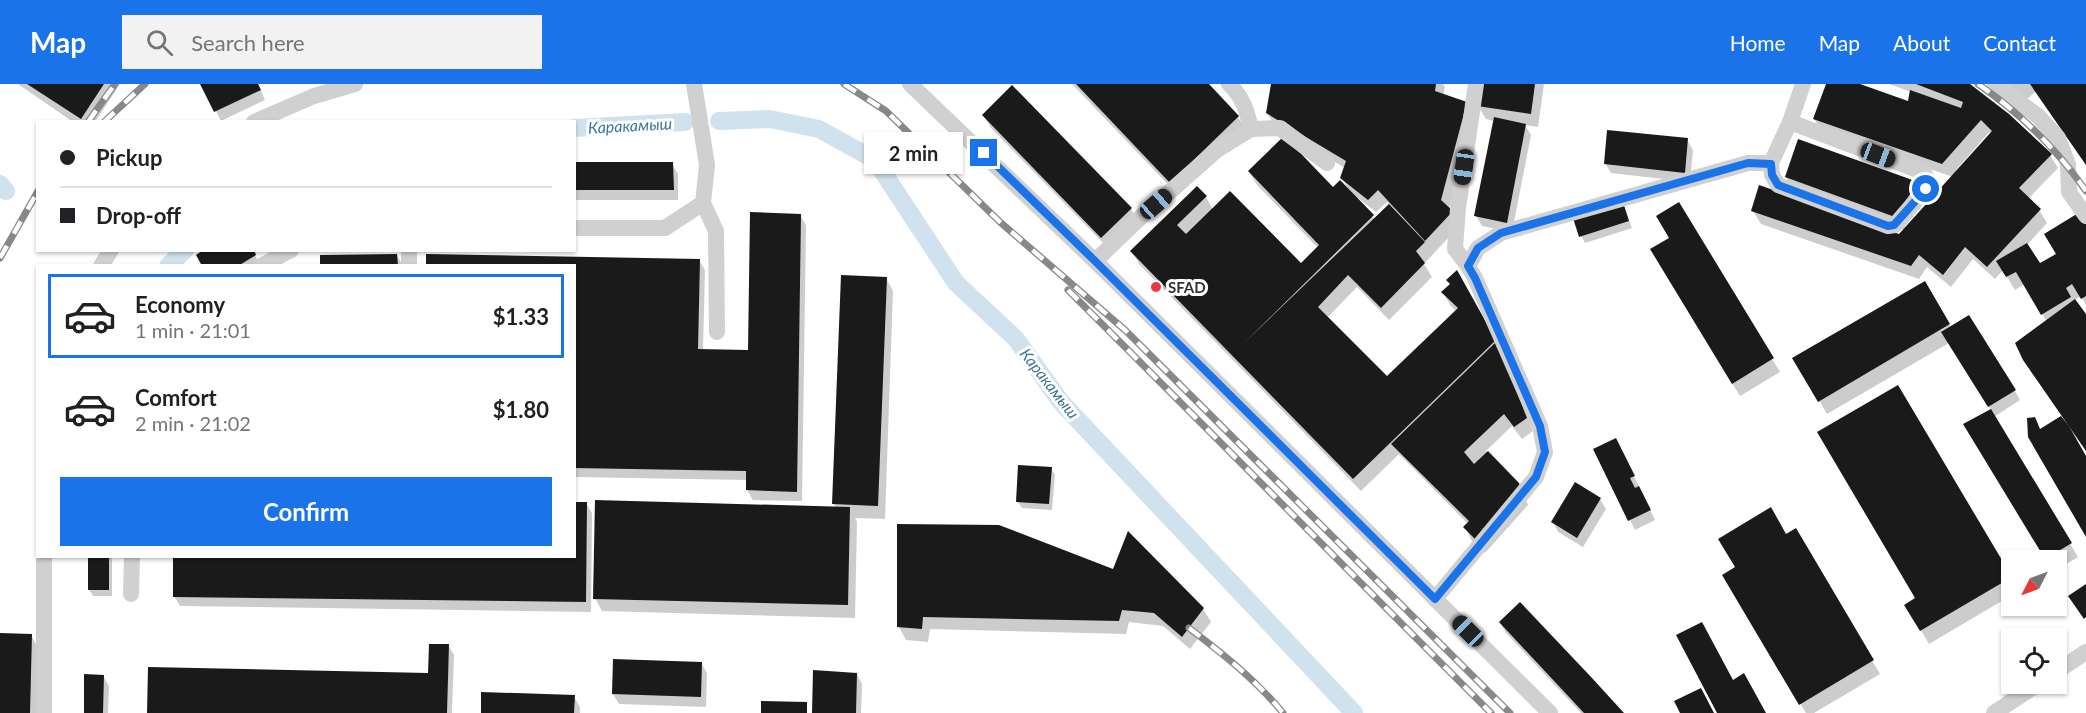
<!DOCTYPE html>
<meta charset="utf-8">
<style>
body{margin:0;font-family:Lato,sans-serif;background:#f2f2f2;color:#202124;height:100vh;display:flex;flex-direction:column;font-size:22px;white-space:nowrap}
*{box-sizing:border-box;margin:0}
p{font-size:20px;color:#757577}
.icon{flex:none;width:33px;height:33px;fill:none;stroke:currentColor;stroke-width:2;stroke-linecap:round;stroke-linejoin:round}
.map{position:relative;flex:1;overflow:hidden}
.panel{position:absolute;left:36px;top:180px;width:540px;height:294px;display:flex;flex-direction:column;background:#fff;border-radius:0px;box-shadow:0 2px 4px #0004}
.panel>*{flex:none}
.hud{position:absolute;left:36px;top:36px;width:540px;height:132px;border-radius:0px;box-shadow:0 2px 4px #0004;display:grid;align-content:center;height:132px;padding:0 24px;background:#fff}
.needle{width:39px;rotate:228deg}
.buttons{position:absolute;left:2001px;top:466px;display:grid;gap:12px}
.buttons a{display:grid;place-items:center;width:66px;height:66px;border-radius:0px;background:#fff;box-shadow:0 2px 4px #0004;font-size:30px}
.end{position:absolute;width:27px;height:27px;margin:-14px;border:8px solid #1a73e8;background:#fff;box-shadow:0 0 0 3px #fff}
.from{border-radius:50%}
.bubble{position:absolute;height:42px;border-radius:0px;background:#fff;box-shadow:0 2px 4px #0004;font-size:20px;font-weight:700;line-height:42px;text-align:center}
.car{position:absolute;width:18px;height:36px;margin:-18px -9px;border-radius:8px;box-shadow:0 0 4px 2px #0007;background:linear-gradient(#222 24%,#8ab4d8 0 40%,#222 0 76%,#8ab4d8 0 86%,#222 0)}
.hud b{display:flex;align-items:center;gap:21px;height:57px;font-size:22px}
.hud b+b{border-top:2px solid #e0e0e0}
.hud i{width:15px;height:15px;background:#202124}
ul{padding:10px 0 0;list-style:none}
li{display:flex;align-items:center;gap:18px;height:84px;margin:0 12px 9px;padding:0 12px;border:3px solid transparent;border-radius:0px}
li div{flex:1}
li b{display:block;font-size:22px}
li em{font-style:normal;font-weight:700}
li.selected{border-color:#1a73e8}
li>.icon{width:54px;height:54px;stroke-width:1.5}
.primary-button{display:flex;gap:12px;margin-top:auto;padding:12px 24px}
.primary-button a{flex:1;height:69px;border-radius:0px;background:#1a73e8;color:#fff;font-size:24px;font-weight:700;line-height:69px;text-align:center}
header{display:flex;align-items:center;gap:36px;box-sizing:border-box;height:84px;padding:0 30px;background:#1a73e8;color:#fff}
header strong{font-size:28px}
nav{display:flex;gap:33px;margin-inline-start:auto;font-size:21px}
.search{width:420px;height:54px;background:#f2f2f2;display:flex;align-items:center;gap:15px;box-sizing:border-box;padding:0 21px;border-radius:0px;color:#757577;font-size:22px}
.map>svg:first-child{display:block}
.shadow{fill:#0003;fill-rule:evenodd}
.lines{fill:none;stroke-linecap:round;stroke-linejoin:round}
.canal{stroke:#cfe2ee;stroke-width:18}
.building{fill:#1a1a1a}
.minor{stroke:#d0d0d0;stroke-width:16}
.rail-casing{stroke:#888;stroke-width:7}
.rail{stroke:#fff;stroke-width:4.5;stroke-dasharray:14;stroke-linecap:butt}
.route{stroke:#1a73e8;stroke-width:8}
.poi-dot{fill:#e63946;stroke:#fff;stroke-width:2}
.labels{text-anchor:middle;dominant-baseline:central;stroke-width:6;stroke-linejoin:round;paint-order:stroke}
.poi-label{font-size:15px;font-weight:bold;fill:#333;stroke:#fff;text-anchor:start}
.water-label{font-size:16px;font-style:italic;fill:#3f7597;stroke:#fff}
</style>
<header>
<strong>Map</strong>
<div class="search"><svg class="icon" aria-label="search" viewBox="0 0 24 24"><circle cx="10" cy="10" r="6"/><path d="M15 15l6 6"/></svg>Search here</div>
<nav><a>Home</a><a>Map</a><a>About</a><a>Contact</a></nav>
</header>
<div class="map">
<svg width="2086" height="629" viewBox="0 0 2086 629">
<rect width="100%" height="100%" fill="#fff"/>
<g class="shadow">
<path d="M18,0H120L95,38H73Z"/>
<path d="M202,0H258L265,16L221,37Z"/>
<path d="M1072,0H1207L1238,33L1246,46L1178,111Z"/>
<path d="M1272,0H1443L1445,3L1443,12L1474,32L1449,125L1460,141L1424,180L1432,193L1389,236L1357,203L1327,234L1387,294L1457,228L1450,221L1443,208L1451,201L1456,188L1504,272L1533,347L1522,355L1512,342L1486,367L1518,400L1528,421L1485,469L1472,457L1465,443L1468,440L1399,370L1361,407L1139,180L1132,167L1206,113L1213,126L1301,181L1318,164L1257,101L1249,88L1333,105H1348L1342,94L1345,84L1275,42L1267,29ZM1358,114L1376,128L1387,118L1390,122L1375,136L1357,115Z"/>
<path d="M1481,0H1544L1538,43L1525,41L1531,51L1512,148L1482,142L1476,132L1494,37L1486,35L1478,22Z"/>
<path d="M1827,0H1856L1909,19L1911,8L1889,0H1967L2050,71L2058,84L2028,115L2039,126L2047,139L2027,161L2039,181L2058,171L2086,141V221L2081,212L2074,216L2086,233V365L2047,238L2025,200L2015,206L2003,186L1995,195L1973,175L1951,203L1927,183L1919,195L1761,140L1753,127L1899,152L1905,146L1794,106L1786,93L1917,99L1925,112L1904,144L1905,145L1953,93L1822,48L1814,35ZM1989,48L1991,51L1958,88L1956,86Z"/>
<path d="M2007,0H2086V81L2035,8L2025,17Z"/>
<path d="M983,31L1131,125L1138,138L1110,166L991,44Z"/>
<path d="M1687,56L1693,66L1690,98L1611,89L1605,79Z"/>
<path d="M574,80H672L678,90V116H574Z"/>
<path d="M1623,120L1632,144L1585,159L1581,152Z"/>
<path d="M1678,120L1780,288L1740,312L1659,179L1671,154Z"/>
<path d="M800,131L806,141L802,417L753,416L747,406V396L574,393V182L699,176L705,186L703,266L749,267Z"/>
<path d="M252,166L261,182H203Z"/>
<path d="M397,171L403,182H322Z"/>
<path d="M886,194L893,207L885,435L855,434L857,438L855,534L602,527L595,514L836,424L834,420Z"/>
<path d="M1924,199L1951,244L2015,307L2020,316L1994,333L2078,473L2056,486V477H2047L1965,340L1991,326L1949,259L1827,330L1795,274Z"/>
<path d="M1897,303L2012,496V511L1929,560L1906,521L1917,515Z"/>
<path d="M1621,366L1655,436L1635,446L1630,436Z"/>
<path d="M1051,384L1055,391L1052,426L1022,424L1018,418Z"/>
<path d="M1600,415L1606,425L1583,463L1558,448L1553,438Z"/>
<path d="M586,419L592,429L591,528L180,522L174,512L574,472Z"/>
<path d="M898,442L1203,525L1211,538L1190,565L1163,542L1129,538L1126,550L930,545L928,558L906,556L899,543Z"/>
<path d="M1795,446L1880,590L1814,629H1806L1724,492Z"/>
<path d="M90,472H112V512H93L89,505Z"/>
<path d="M1500,539L1622,629H1581L1506,549Z"/>
<path d="M31,551L38,564L37,629H0Z"/>
<path d="M448,561L454,571L452,629H149L430,590Z"/>
<path d="M701,579L707,589L706,623L619,620L613,610Z"/>
<path d="M857,590L862,600L861,629H813Z"/>
<path d="M103,592L109,602L108,629H85Z"/>
<path d="M574,613L580,623V629H482Z"/>
</g>
<g class="lines">
<g class="canal">
<path d="M719,37L770,35L819,45L875,76L956,199L1016,255L1061,318L1354,629"/>
<path d="M574,44L685,38"/>
<path d="M0,100L6,107"/>
<path d="M168,182L185,166"/>
</g>
</g>
<g class="building">
<path d="M27,0H104L81,35Z"/>
<path d="M200,0H258L261,6L214,28Z"/>
<path d="M1076,0H1209L1239,32L1170,99Z"/>
<path d="M1271,0H1436L1435,7L1467,18L1441,116L1453,127L1425,157L1378,106L1368,116L1340,94L1346,77L1266,29Z"/>
<path d="M1480,0H1535L1531,30L1477,22Z"/>
<path d="M1826,0H1860L1908,17L1910,6L1961,24L1963,18L1916,0H1970L2009,30L2052,70L2019,104L2041,125L1987,183L1965,163L1943,191L1919,171L1911,182L1751,127L1759,101L1899,150L1992,47L1981,36L1942,80L1813,35Z"/>
<path d="M2030,0H2086V81Z"/>
<path d="M1012,1L1132,124L1101,154L982,31Z"/>
<path d="M1494,33L1526,40L1507,139L1474,132Z"/>
<path d="M1607,46L1688,54L1685,89L1604,80Z"/>
<path d="M1284,52L1333,103L1340,96L1374,131L1243,260L1389,120L1425,158L1416,167L1425,179L1381,224L1348,191L1318,223L1387,292L1458,224L1441,208L1450,200L1446,196L1457,186L1496,256L1353,395L1130,167L1197,102L1207,112L1177,141L1186,150L1230,107L1301,179L1319,161L1248,87Z"/>
<path d="M1798,55L1918,98L1895,133L1785,93Z"/>
<path d="M574,78H673L674,106H574Z"/>
<path d="M1623,118L1629,137L1579,153L1573,134Z"/>
<path d="M1679,118L1774,274L1732,300L1650,165L1669,154L1656,132Z"/>
<path d="M750,128L801,130L797,408L746,406V387L574,384V182H426V170L700,175L698,265L748,266Z"/>
<path d="M2080,128L2086,138V212L2081,215L2072,200L2066,204L2071,213L2041,231L2016,188L2006,193L1996,177L2027,159L2040,179L2056,170L2044,150Z"/>
<path d="M203,166H254L256,171L238,182H202L196,171Z"/>
<path d="M397,170L398,182H320V171Z"/>
<path d="M841,191L887,193L878,422L832,420Z"/>
<path d="M1925,197L1950,240L1818,318L1792,274Z"/>
<path d="M2075,215L2086,230V367L2023,276L2015,259Z"/>
<path d="M1969,231L2016,306L1988,323L1941,248Z"/>
<path d="M1497,257L1527,334L1514,343L1504,330L1464,368L1474,380L1488,367L1519,399L1522,407L1477,457L1463,443L1469,437L1391,360Z"/>
<path d="M1898,301L2012,493L1920,547L1904,521L1915,514L1817,348Z"/>
<path d="M1991,325L2072,459L2045,475L1963,340Z"/>
<path d="M2061,332L2069,342L2086,372V453L2028,353L2027,334L2035,333L2040,345Z"/>
<path d="M1616,354L1635,392L1630,394L1635,404L1639,402L1651,426L1628,437L1593,365Z"/>
<path d="M1018,381L1052,383L1049,420L1016,418Z"/>
<path d="M1575,398L1601,414L1577,454L1551,438Z"/>
<path d="M595,416L850,423L848,521L593,515Z"/>
<path d="M574,418H587L586,518L173,513V472H574Z"/>
<path d="M1771,423L1786,450L1796,444L1874,576L1799,621L1722,491L1735,483L1718,455Z"/>
<path d="M897,440L999,441L1113,485L1128,447L1204,524L1182,553L1154,529L1122,526L1119,537L923,533L922,545L897,543Z"/>
<rect x="88" y="472" width="21" height="34"/>
<path d="M2086,500V533L2084,535L2068,512Z"/>
<path d="M1520,518L1592,594L1624,629H1584L1499,538Z"/>
<path d="M1702,538L1733,596L1744,589L1766,629H1717L1676,551Z"/>
<path d="M0,549L32,550L30,629H0Z"/>
<path d="M429,560H449L447,629H147L148,583L428,589Z"/>
<path d="M613,575L702,578L701,613L612,610Z"/>
<path d="M813,586L857,589L856,629H812Z"/>
<path d="M84,590L104,591L103,629H84Z"/>
<path d="M1701,604L1714,629H1680L1674,617Z"/>
<path d="M481,608L575,611L574,629H481Z"/>
<path d="M761,617L807,618V629H761Z"/>
</g>
<g class="lines">
<g class="minor">
<path d="M910,0L1095,177L1550,629"/>
<path d="M1229,0C1243,13 1247,27 1251,45"/>
<path d="M1995,0L2038,32L2058,54L2068,80L2069,108L2086,132"/>
<path d="M254,38L314,12L355,0"/>
<path d="M1771,79L1772,91L1778,101L1888,142L1895,141L1926,105L1927,94L1923,88L1790,38"/>
<path d="M703,119L716,147L717,248"/>
<path d="M574,144H665L703,119L707,81L694,0"/>
<path d="M1095,177L1141,133L1217,66L1251,45L1280,44L1327,79"/>
<path d="M101,182L111,166"/>
<path d="M261,182L291,166"/>
<path d="M409,182V166"/>
<path d="M1468,182L1455,165L1458,124L1476,0"/>
<path d="M131,510L132,472"/>
<path d="M1435,515L1536,393L1545,368L1540,342L1475,194L1468,182L1478,164L1501,149L1748,79H1771L1790,38L1803,0"/>
<path d="M2056,588L2086,568"/>
<path d="M44,629V472"/>
<path d="M1994,629L2038,600"/>
</g>
<defs>
<g id="rail">
<path d="M844,0L886,27L1000,138L1125,246L1510,629"/>
<path d="M1978,0C2020,29 2056,64 2086,107"/>
<path d="M88,38L115,0"/>
<path d="M104,38L145,0"/>
<path d="M0,174L38,107"/>
<path d="M1068,206L1491,629"/>
<path d="M1189,544C1223,570 1256,596 1283,629"/>
</g>
</defs>
<use href="#rail" class="rail-casing"/>
<use href="#rail" class="rail"/>
</g>
<g class="lines">
<path class="route" d="M984,69L1095,177L1435,515L1536,393L1545,368L1540,342L1475,194L1468,182L1478,164L1501,149L1748,79L1771,80L1772,91L1778,101L1888,142L1894,141L1926,105"/>
</g>
<circle class="poi-dot" cx="1156" cy="203" r="6"/>
<g class="labels">
<g class="poi-label">
<text x="1168" y="203">SFAD</text>
</g>
<g class="water-label">
<text transform="translate(630 41) rotate(-3)">Каракамыш</text>
<text transform="translate(1050 299) rotate(52)">Каракамыш</text>
</g>
</g>
</svg>
<div class="buttons">
<a><svg class="needle" viewBox="-14 -14 28 28"><path d="M0-13l5 13h-10z" fill="#e53935"/><path d="M0 13l5-13h-10z" fill="#757577"/></svg></a>
<a><svg class="icon" aria-label="locate" viewBox="0 0 24 24"><circle cx="12" cy="12" r="6"/><path d="M12 2v4M12 18v4M2 12h4M18 12h4"/></svg></a>
</div>
<i class="end from" style="left:1926px;top:105px"></i>
<i class="end" style="left:984px;top:69px"></i>
<div class="bubble" style="left:864px;top:48px;width:99px">2 min</div>
<i class="car" style="left:1878px;top:71px;rotate:111deg"></i>
<i class="car" style="left:1464px;top:83px;rotate:188deg"></i>
<i class="car" style="left:1156px;top:120px;rotate:49deg"></i>
<i class="car" style="left:1468px;top:547px;rotate:315deg"></i>
<div class="hud">
<b><i class="from"></i>Pickup</b>
<b><i></i>Drop-off</b>
</div>
<section class="panel">
<ul>
<li class="selected"><svg class="icon" aria-label="car" viewBox="0 0 24 24"><path d="M5 17H2v-5l4-1 3-4h7l3 4 3 1v5h-3M9 17h6M6 11h13"/><circle cx="7" cy="17" r="2"/><circle cx="17" cy="17" r="2"/></svg><div><b>Economy</b><p>1 min · 21:01</p></div><em>$1.33</em></li>
<li><svg class="icon" aria-label="car" viewBox="0 0 24 24"><path d="M5 17H2v-5l4-1 3-4h7l3 4 3 1v5h-3M9 17h6M6 11h13"/><circle cx="7" cy="17" r="2"/><circle cx="17" cy="17" r="2"/></svg><div><b>Comfort</b><p>2 min · 21:02</p></div><em>$1.80</em></li>
</ul>
<div class="primary-button"><a>Confirm</a></div>
</section>
</div>
